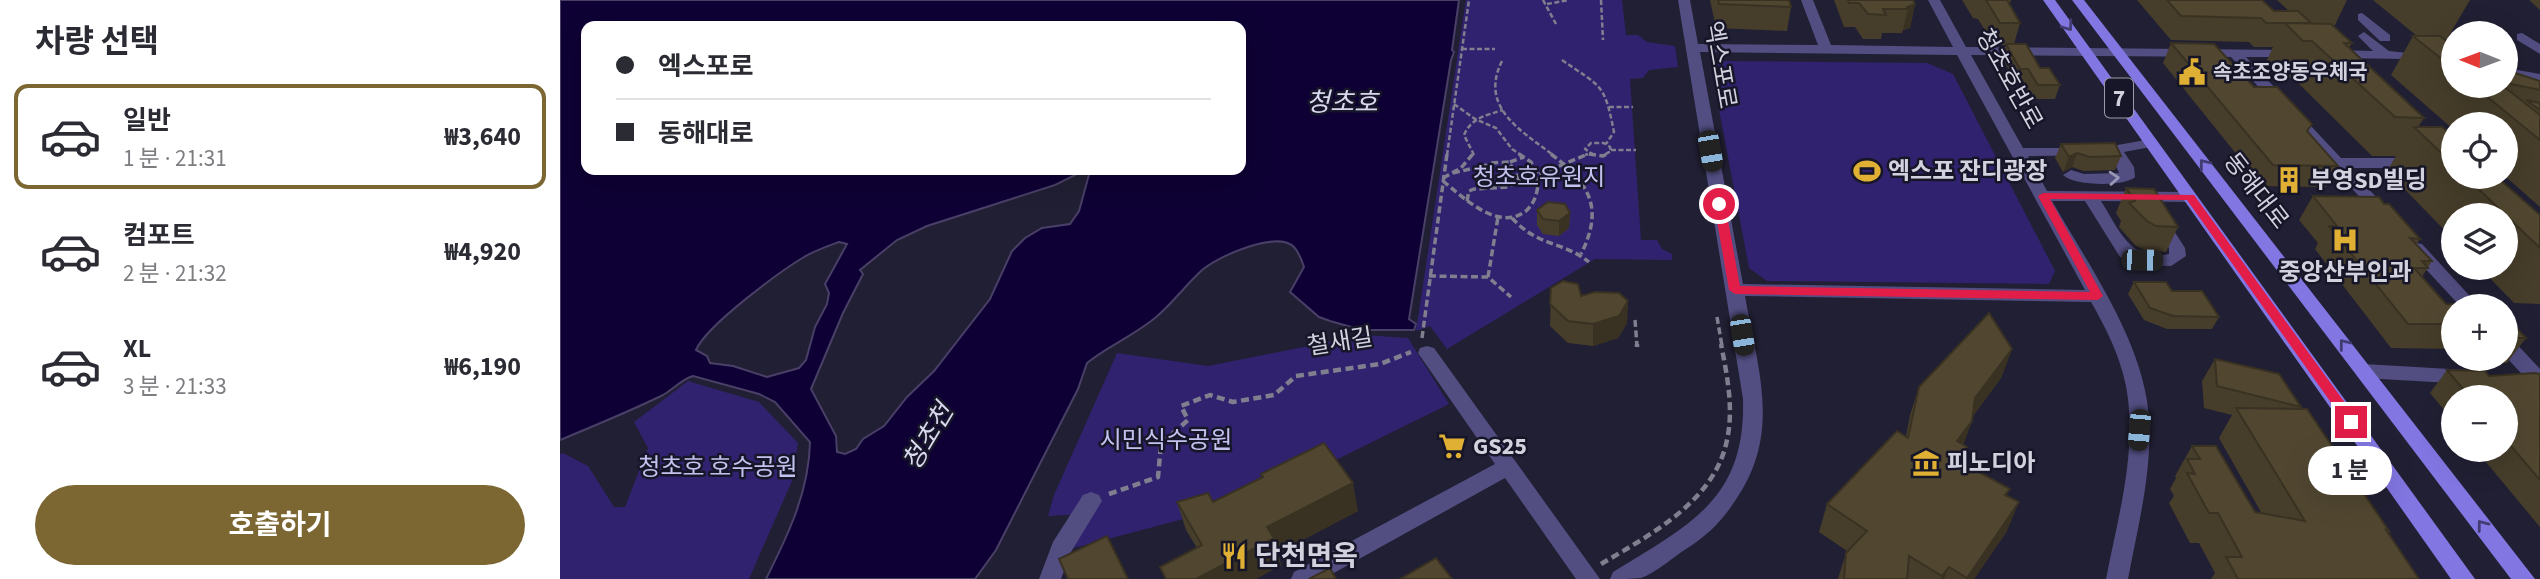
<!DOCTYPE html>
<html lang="ko">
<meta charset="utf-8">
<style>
body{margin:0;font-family:"Source Sans 3","Noto Sans KR",sans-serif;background:#f2f2f3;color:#2b2b33;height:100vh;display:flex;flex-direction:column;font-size:26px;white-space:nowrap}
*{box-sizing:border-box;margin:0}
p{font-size:23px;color:#7c7c81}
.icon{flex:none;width:38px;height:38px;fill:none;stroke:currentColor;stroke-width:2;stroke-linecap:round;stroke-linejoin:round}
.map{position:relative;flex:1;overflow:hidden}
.panel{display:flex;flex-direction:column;background:#fff;width:560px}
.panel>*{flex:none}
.guide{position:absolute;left:21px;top:21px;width:665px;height:154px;border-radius:14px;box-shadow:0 7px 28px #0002;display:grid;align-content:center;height:154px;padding:0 35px;background:#fff}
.needle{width:46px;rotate:271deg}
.controls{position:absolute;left:1881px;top:21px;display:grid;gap:14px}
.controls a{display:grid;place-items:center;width:77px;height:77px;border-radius:50%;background:#fff;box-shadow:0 7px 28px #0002;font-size:35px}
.end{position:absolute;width:32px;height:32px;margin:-16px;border:9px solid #e11d48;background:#fff;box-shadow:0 0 0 4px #fff}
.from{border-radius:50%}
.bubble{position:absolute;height:49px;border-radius:24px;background:#fff;box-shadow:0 7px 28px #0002;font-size:23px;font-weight:700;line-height:49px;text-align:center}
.car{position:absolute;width:21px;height:42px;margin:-21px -10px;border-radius:9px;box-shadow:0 0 5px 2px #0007;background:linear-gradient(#222 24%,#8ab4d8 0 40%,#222 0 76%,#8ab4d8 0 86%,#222 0)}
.guide b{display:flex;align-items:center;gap:24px;height:66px;font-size:26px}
.guide b+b{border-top:2px solid #e1e1e2}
.guide i{width:18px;height:18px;background:#2b2b33}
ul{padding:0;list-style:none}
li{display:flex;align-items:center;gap:21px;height:105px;margin:0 14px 10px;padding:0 21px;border:4px solid transparent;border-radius:14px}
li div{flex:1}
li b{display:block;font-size:26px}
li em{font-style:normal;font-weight:700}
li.current{border-color:#7c6733}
li>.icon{width:63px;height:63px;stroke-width:1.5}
h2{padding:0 35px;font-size:32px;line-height:84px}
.action{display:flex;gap:14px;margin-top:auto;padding:14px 35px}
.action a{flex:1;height:80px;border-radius:42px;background:#7c6733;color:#fff;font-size:28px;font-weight:700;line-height:80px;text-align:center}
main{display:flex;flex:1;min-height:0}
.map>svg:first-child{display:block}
.green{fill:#31226f}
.water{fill:#0e0034;stroke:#493f67;stroke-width:2;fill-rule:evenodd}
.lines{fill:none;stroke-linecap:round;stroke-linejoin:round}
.path-far2{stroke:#807f8f;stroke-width:2.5;stroke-dasharray:5 2.5;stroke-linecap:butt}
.path-far1{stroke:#807f8f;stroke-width:3.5;stroke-dasharray:7 3.5;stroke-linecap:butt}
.path{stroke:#807f8f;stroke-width:4.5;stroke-dasharray:8 4.5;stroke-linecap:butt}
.minor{fill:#524e82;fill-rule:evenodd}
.major{fill:#8276e2;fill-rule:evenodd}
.wall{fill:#463d2a}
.shaded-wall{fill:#393222}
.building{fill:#514731;stroke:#393222;stroke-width:2}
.oneway{stroke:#423c73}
.oneway2{stroke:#9897b5}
.route{fill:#e11d48}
.labels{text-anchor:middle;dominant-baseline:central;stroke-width:5;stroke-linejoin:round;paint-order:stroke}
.far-poi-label{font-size:21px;font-weight:bold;fill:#d2d2df;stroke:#171629;text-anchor:start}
.shield{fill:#171629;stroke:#9a9aa8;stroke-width:2}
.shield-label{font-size:23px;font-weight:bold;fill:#d2d2df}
.street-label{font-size:24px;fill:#d2d2df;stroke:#171629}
.poi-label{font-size:24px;font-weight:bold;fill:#d2d2df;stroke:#171629;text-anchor:start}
.park-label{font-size:24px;fill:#c3c2ee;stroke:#171629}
.water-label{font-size:26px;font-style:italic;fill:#d8d8ef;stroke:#171629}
.near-poi-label{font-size:28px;font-weight:bold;fill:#d2d2df;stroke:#171629;text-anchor:start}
</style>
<main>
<section class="panel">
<h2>차량 선택</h2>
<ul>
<li class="current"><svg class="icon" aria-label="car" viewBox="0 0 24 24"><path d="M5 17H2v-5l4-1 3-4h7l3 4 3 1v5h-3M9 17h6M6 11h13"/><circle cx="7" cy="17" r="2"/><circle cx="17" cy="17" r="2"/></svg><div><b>일반</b><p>1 분 · 21:31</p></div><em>₩3,640</em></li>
<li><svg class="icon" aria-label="car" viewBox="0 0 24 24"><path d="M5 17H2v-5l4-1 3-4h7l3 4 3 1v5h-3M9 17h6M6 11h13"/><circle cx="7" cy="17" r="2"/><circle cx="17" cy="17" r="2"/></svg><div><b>컴포트</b><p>2 분 · 21:32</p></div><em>₩4,920</em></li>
<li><svg class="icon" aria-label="car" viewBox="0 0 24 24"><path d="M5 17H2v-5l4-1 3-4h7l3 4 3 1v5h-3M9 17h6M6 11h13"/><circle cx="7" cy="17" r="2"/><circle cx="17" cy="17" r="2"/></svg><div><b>XL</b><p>3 분 · 21:33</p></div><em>₩6,190</em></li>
</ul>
<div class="action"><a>호출하기</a></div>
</section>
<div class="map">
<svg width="1980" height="579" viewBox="0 0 1980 579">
<rect width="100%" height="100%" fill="#211f33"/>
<g class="green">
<path d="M906,0H1062L1066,35H1078L1087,42L1115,46L1118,67L1089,70L1083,78L1070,79L1081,240H1097L1102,249L1112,254V260L1035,259L887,349L870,326L856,331Z"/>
<path d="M1163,61L1367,63L1393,74L1495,271L1489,284L1207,281L1189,268L1151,67Z"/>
<path d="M804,335L848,338L889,404L695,500L514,548L527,514L488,516L494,495L557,353L648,366Z"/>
<path d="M128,381L199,402L238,443L232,481L189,579H0V454L3,453L28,466L54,507H65L88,448L74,422Z"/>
</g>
<path class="water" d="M0,0H899L892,50L894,52L891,60L849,319L856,324L854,330H802L770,321L759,317L730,292L744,267C742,261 739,252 734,247C717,230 655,257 640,272C624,287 612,304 595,318C573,336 548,346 527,363L518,389L436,550L415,579H206C228,535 249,492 250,442L215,402L199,394L133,376C120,380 113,390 101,396C68,412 34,426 0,440ZM26,26H681V170H26ZM525,170L530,171L519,211L510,224L482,228L465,238L452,251L430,299L374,371L347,397L324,426L303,439L296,449L285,454L277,452L276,436L251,389L283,313L303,274L300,270L337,240L367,226L495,185ZM279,242L287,244L265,284L269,293L267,304L255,327L246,360L239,368L207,377L173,366L150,363L147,356L136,350C146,326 219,272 244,257C254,251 268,246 279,242Z"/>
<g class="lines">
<g class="path-far2">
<path d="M983,0L996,24"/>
<path d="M1041,0L1043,40"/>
<path d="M987,4L1009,0"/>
<path d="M902,49H935"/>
<path d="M1002,60C1042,88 1044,82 1054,132L1046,144"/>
<path d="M942,61C919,107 960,130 993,155"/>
<path d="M894,104L915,119L936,128L952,149L961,155"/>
<path d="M1049,107H1073"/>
<path d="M1051,150H1076"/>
<path d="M887,155L909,0"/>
<path d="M914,155L904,135C911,118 927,115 943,110"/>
<path d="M1025,155L1028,154"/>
<path d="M1034,155L1025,149L1031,143H1044L1050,147L1051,151L1044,155"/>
</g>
<g class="path-far1">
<path d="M991,154C1030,184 1044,208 1021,254"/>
<path d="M1029,154L1043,156L1047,154"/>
<path d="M950,162L964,157"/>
<path d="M893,173L927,165"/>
<path d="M883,178L901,168L913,154"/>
<path d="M883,181C904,198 938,232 966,211C976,202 979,188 978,175L1028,154"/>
<path d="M940,186L929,178L926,169L930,163L949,162L959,180"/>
<path d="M907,201L909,191L914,189L949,187L959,180L978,175L971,162L959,154"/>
<path d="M952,218C978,247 1003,241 1029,262"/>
<path d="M869,276L928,277L951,297"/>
<path d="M928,277L938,217"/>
<path d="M1157,317L1162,346"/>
<path d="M1075,320L1077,346"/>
<path d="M862,338L887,154"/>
</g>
<g class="path">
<path d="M1077,344V347"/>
<path d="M549,494L598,477L601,444L628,420L621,406L650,395L673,402L714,395L736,376L820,364L851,352"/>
<path d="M1041,564C1090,535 1155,501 1167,440C1174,408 1167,375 1161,344"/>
</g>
<g class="minor">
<path d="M1118,0H1130L1138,44L1258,45L1241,0H1253L1271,45L1393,47L1368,0H1380L1406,47L1733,50L1740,54L1738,57H1686L1781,158H1857L1865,163L1857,168H1789L1833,215L1825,220L1819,218L1671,57L1411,55L1463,148H1541L1591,139L1598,143L1596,146L1564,152L1574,167L1575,177C1564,187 1514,186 1503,175L1511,170L1524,174L1559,173L1551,155L1468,156L1487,191L1630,192L1638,197L1630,202L1541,201C1559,229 1570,263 1609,254V248L1591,220L1599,215L1605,217L1625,248L1626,256L1611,266L1582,265L1560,257L1525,201H1492C1529,266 1585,344 1589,419C1592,473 1578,526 1568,579H1546C1558,517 1578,450 1566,386C1560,356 1546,328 1531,302L1185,296C1198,371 1222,433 1175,501C1162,521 1147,536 1126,549C1112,558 1097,572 1081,578C1073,579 1059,579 1050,579L1053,572C1129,525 1186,500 1183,399ZM1140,52L1397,55L1525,290L1183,284Z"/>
<path d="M1802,13L1830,35V41H1820L1798,20V14Z"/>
<path d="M1804,32L1829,51L1894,58V66L1849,59L1775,58L1768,54L1775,50L1813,51L1798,36Z"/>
<path d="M1962,33L1980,44V54L1957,40V34Z"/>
<path d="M1946,68L1980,74V82L1946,76Z"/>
<path d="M1856,243L1862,244L1919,306H1900L1850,252L1848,248Z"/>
<path d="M1946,339L1953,340L1980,369V388L1973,386L1946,357Z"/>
<path d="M867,346L874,348L1040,579H1016L945,478L763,579H731L734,572L935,464L858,353L860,348Z"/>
<path d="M1804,364L1907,370L1914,372L1917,377L1914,382L1907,384L1804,378L1797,376L1795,371L1797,366Z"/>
<path d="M531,492L539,495L542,501L511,552L501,579H479L493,542L523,495Z"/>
</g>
<g class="major">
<path d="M1483,0H1495L1915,579H1891Z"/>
<path d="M1512,0H1524L1975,579H1951Z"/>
</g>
</g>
<g class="wall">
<path d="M1150,0H1229L1231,7L1227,31L1156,28Z"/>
<path d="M1274,0H1353L1355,4L1350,28L1343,30L1342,33H1322L1321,39H1303L1295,27H1284Z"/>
<path d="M1402,0H1451L1450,3H1448L1460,23L1454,44L1500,85L1495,99H1473L1463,83L1456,82L1442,58L1446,45H1434L1418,19L1413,18Z"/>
<path d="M1577,0H1702L1714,11H1729L1717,0H1787L1774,27L1792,43L1789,48L1864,118L1858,127L1894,137V177H1937L1980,215V304L1954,303L1920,268H1946V215H1894V240L1827,171L1836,156H1812L1733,78H1724L1707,60L1713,47H1694L1689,42L1611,40Z"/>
<path d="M1813,0H1910L1887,39H1884L1894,47V86H1946V70L1980,81V207L1946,177V124H1894V130L1831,75L1853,36H1857Z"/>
<path d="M1969,0H1980V10Z"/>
<path d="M1611,43L1694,87L1748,133L1778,166L1766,187L1702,186L1603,63Z"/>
<path d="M1501,144L1561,156L1555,170L1524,171L1512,167L1503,172L1495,158Z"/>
<path d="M1566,188L1618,227L1606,252L1585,250L1576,246L1559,227L1561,221L1556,213Z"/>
<path d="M1753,196L1824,204L1860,239L1856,245L1872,261L1862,277L1886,304L1894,306V351L1892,349L1831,348L1755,249L1758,243L1739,220Z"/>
<path d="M977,210L1010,213L1009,228L999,236L983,234L977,225Z"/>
<path d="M1574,282L1612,291L1659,317L1652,329H1607L1584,320L1568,294Z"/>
<path d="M991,288L1021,296L1068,301L1067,323L1058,338L1033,346L1008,343L990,326Z"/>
<path d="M1946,317L1966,338L1947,363L1903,362L1900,359H1946Z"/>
<path d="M1452,349L1441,378L1413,416L1412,421L1403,445L1401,463L1447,496V531L1414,579H1278L1286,553L1287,551L1259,532L1267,504L1346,436L1350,415L1359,387Z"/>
<path d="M1655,359L1741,407L1740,409L1829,531L1828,532L1859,579H1651L1655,573L1639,543H1630L1609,503L1614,496L1610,489L1616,478L1615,476L1632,446L1695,512L1702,514L1659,438L1672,415L1644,408L1642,381Z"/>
<path d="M1887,370L1929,376L1980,374V527L1916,450H1946V397H1894V422L1870,393Z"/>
<path d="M701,474L798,511L718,553L721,565L696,579H605L600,567L637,548L626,530L617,502H653L702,478Z"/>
</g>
<g class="shaded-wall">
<path d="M1355,4L1350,28L1343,30L1348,9L1347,7Z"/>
<path d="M1517,153L1512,167L1503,172L1509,157Z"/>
<path d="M1010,213L1009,228L999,236V221Z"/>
<path d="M1068,301L1067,323L1058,338L1033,346V324Z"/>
<path d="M1452,349L1441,378L1405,426L1415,398Z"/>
<path d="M1412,421L1401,450L1397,441Z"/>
<path d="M1407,447L1397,475V460Z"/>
<path d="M793,483L798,511L718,553L721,565L696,579H636L707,527Z"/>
<path d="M1459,502L1447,531L1414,579H1407Z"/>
<path d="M1389,567L1384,579H1381L1382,576Z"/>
</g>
<g class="building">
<path d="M1158,0H1229L1231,7L1159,4Z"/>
<path d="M1288,0H1353L1355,4L1347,7L1348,9H1323L1326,15L1308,14L1299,3H1289Z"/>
<path d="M1426,0H1447L1460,23H1440Z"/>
<path d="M1607,0H1702L1714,11H1738L1751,23H1706L1701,18L1621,16Z"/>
<path d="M1725,23L1771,24L1792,43H1784L1864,118L1835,117L1752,41H1743Z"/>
<path d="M1853,36H1880L1894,47V69Z"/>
<path d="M1611,43L1654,44L1694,87H1717L1752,124L1747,131L1778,166L1713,165Z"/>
<path d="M1446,44H1466L1480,68H1489L1500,85H1478L1468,69H1460Z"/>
<path d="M1946,70L1980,81V90L1946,83Z"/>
<path d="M1914,86H1943L1980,115V140Z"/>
<path d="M1966,100L1980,103V110Z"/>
<path d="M1854,127H1882L1894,137V165Z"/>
<path d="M1555,143L1561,156L1530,157L1517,153L1509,157L1501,144Z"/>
<path d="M1906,177H1937L1980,215V248Z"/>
<path d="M1566,188L1594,189L1618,227L1596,226L1587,221L1569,203L1575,201Z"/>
<path d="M1753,196L1819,197L1824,204H1829L1860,239L1850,238L1872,261H1862L1868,268H1854L1886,304L1934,305L1936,306H1894V324H1848L1769,226H1777Z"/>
<path d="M988,202L1005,204L1010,213L999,221L983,219L977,210Z"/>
<path d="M1003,281L1018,284L1021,296L1035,292L1059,293L1068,301L1059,316L1033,324L1008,321L990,304L991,288Z"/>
<path d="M1574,282H1606L1612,291H1642L1659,317L1613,316L1590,308Z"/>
<path d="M1429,313L1452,349L1415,398L1412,421L1397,441L1407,447L1397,460L1450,489L1445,495L1459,502L1407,578L1389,567L1382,576L1349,556L1347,579H1284L1286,553L1307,531L1267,504L1337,431L1348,438L1359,387Z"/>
<path d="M1946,317L1966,338H1946Z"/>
<path d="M1655,359L1719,374L1741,407L1657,386Z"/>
<path d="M1887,370L1925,371L1929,376L1975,373L1980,374V480L1946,440V397H1910Z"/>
<path d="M1676,408L1747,409L1829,531L1826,530L1859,579H1678L1666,557H1682L1658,513H1649L1627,473L1635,474L1627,459H1640L1632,446H1656L1695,512L1745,521Z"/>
<path d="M764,443L793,483L707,527L714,538L636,579H606L600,567L642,545L617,502L648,493L653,502L703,477L701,474Z"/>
<path d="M547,536L568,579H508L499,559Z"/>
<path d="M876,558L892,579H840Z"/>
<path d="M770,568L776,579H749Z"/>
</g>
<defs><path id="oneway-chevron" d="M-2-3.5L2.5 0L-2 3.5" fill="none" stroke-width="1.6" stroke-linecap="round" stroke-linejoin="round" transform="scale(1.75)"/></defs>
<g class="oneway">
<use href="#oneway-chevron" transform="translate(1508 26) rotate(54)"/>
<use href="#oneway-chevron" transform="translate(1644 164) rotate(-128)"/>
<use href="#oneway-chevron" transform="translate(1784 344) rotate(-128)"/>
<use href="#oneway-chevron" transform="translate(1922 525) rotate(-127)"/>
</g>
<use class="oneway2" href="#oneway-chevron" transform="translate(1554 178) rotate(-4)"/>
<path class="route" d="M1483,193L1634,195L1796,418V425H1787L1627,200L1490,199L1543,296L1538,300L1175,294L1169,290L1154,204L1159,200L1165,204L1180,286L1530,292L1478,196Z"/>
<defs>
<symbol id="civic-bare" viewBox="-9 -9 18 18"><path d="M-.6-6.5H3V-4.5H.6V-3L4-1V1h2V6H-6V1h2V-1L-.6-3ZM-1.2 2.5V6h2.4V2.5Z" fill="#dfb034" stroke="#171629" stroke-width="2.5" paint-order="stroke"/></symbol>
<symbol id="stadium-bare" viewBox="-9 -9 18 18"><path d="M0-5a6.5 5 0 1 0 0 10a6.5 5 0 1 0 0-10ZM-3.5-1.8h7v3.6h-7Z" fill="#dfb034" stroke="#171629" stroke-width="2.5" paint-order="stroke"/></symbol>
<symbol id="building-bare" viewBox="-9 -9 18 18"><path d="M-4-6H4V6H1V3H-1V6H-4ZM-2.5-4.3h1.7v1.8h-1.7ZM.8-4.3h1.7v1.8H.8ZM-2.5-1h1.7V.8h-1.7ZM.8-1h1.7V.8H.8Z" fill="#dfb034" stroke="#171629" stroke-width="2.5" paint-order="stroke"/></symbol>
<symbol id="hospital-bare" viewBox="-9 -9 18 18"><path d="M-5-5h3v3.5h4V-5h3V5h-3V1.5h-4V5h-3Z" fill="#dfb034" stroke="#171629" stroke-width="2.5" paint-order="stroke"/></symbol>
<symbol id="supermarket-bare" viewBox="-9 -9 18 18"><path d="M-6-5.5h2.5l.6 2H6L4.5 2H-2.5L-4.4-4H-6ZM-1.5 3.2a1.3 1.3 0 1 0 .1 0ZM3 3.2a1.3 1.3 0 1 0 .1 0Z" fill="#dfb034" stroke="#171629" stroke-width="2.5" paint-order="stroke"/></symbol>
<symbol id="museum-bare" viewBox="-9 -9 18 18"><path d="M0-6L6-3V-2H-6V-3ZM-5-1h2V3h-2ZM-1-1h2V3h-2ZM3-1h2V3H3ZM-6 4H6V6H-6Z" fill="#dfb034" stroke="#171629" stroke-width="2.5" paint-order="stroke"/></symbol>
<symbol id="restaurant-bare" viewBox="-9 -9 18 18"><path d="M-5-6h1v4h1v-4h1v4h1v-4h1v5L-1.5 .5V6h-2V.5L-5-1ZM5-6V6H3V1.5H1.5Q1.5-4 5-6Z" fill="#dfb034" stroke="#171629" stroke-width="2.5" paint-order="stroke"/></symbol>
</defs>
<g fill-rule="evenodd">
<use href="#civic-bare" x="1613" y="53" width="38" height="38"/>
<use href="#stadium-bare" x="1288" y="152" width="38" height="38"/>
<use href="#building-bare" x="1710" y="161" width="38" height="38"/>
<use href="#hospital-bare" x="1766" y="221" width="38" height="38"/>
<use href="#supermarket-bare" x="873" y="427" width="38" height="38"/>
<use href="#museum-bare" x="1347" y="444" width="38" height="38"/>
<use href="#restaurant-bare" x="655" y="537" width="38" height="38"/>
</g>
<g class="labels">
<g class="far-poi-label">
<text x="1653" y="72">속초조양동우체국</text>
</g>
<rect class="shield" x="1545" y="78.5" width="28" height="39" rx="5"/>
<g class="shield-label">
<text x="1559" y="98">7</text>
</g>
<g class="street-label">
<text transform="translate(1160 65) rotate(80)">엑스포로</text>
<text transform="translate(1449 79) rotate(61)">청초호반로</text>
<text transform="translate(1696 191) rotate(52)">동해대로</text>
<text transform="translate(780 342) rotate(-9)">철새길</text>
</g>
<g class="poi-label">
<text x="1328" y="171">엑스포 잔디광장</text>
<text x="1750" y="180">부영SD빌딩</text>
<text x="1785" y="272" text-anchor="middle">중앙산부인과</text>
<text x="913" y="446">GS25</text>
<text x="1387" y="463">피노디아</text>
</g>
<g class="park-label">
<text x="979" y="177">청초호유원지</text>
<text x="606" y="440">시민식수공원</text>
<text x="158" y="467">청초호 호수공원</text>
</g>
<g class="water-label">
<text x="782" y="102">청초호</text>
<text transform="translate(368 437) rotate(-59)">청초천</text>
</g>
<g class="near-poi-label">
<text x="695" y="556">단천면옥</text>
</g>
</g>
</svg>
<div class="controls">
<a><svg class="needle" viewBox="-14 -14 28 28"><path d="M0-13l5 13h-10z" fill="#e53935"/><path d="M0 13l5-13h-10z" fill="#7c7c81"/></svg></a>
<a><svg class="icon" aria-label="locate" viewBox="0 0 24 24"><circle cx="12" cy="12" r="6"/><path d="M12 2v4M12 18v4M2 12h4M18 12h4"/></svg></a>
<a><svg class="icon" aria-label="layers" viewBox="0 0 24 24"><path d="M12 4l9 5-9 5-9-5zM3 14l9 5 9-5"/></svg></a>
<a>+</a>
<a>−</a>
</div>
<i class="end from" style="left:1159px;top:204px"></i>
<i class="end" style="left:1791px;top:422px"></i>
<div class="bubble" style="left:1748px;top:446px;width:84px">1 분</div>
<i class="car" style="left:1150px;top:151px;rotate:170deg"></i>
<i class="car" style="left:1582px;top:260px;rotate:91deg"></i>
<i class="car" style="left:1182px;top:335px;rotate:171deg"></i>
<i class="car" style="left:1579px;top:430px;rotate:185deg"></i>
<div class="guide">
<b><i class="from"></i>엑스포로</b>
<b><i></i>동해대로</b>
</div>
</div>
</main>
